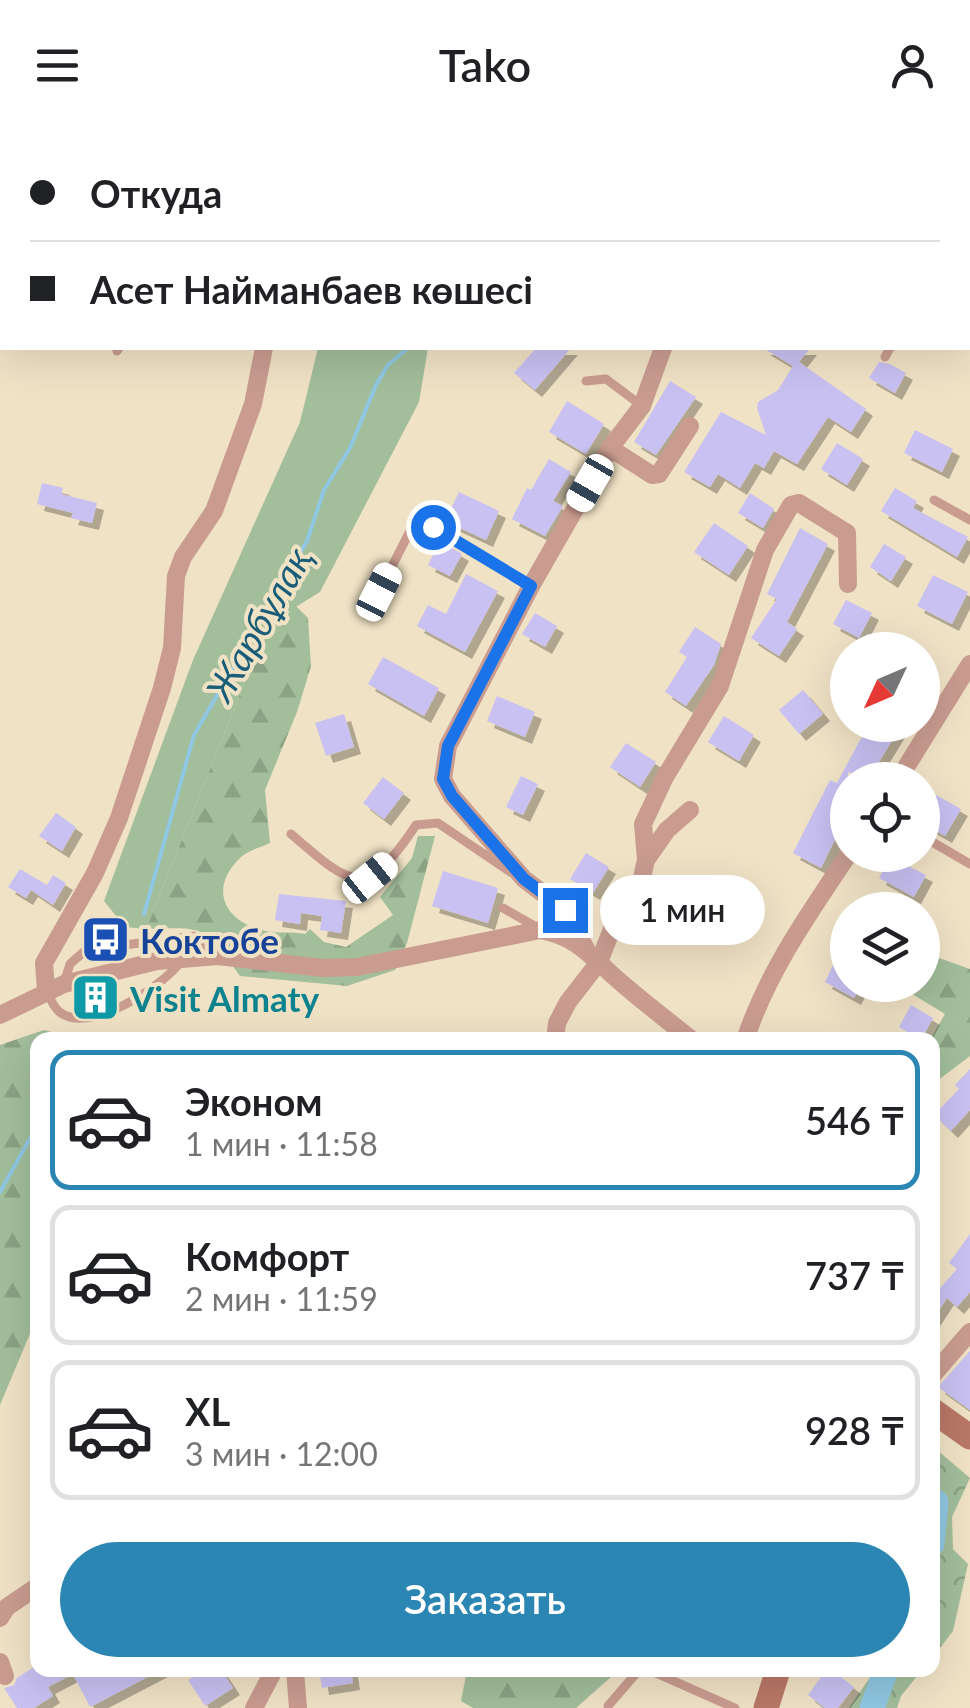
<!DOCTYPE html>
<html lang="ru">
<meta charset="utf-8">
<style>
body{margin:0;font-family:Lato,sans-serif;background:#f2f2f2;color:#202124;height:100vh;display:flex;flex-direction:column;font-size:38px;white-space:nowrap}
*{box-sizing:border-box;margin:0}
p{font-size:32px;color:#757577}
.icon{flex:none;width:55px;height:55px;fill:none;stroke:currentColor;stroke-width:2;stroke-linecap:round;stroke-linejoin:round}
.map{position:relative;flex:1;overflow:hidden}
.side{position:absolute;left:30px;top:902px;width:910px;height:645px;display:flex;flex-direction:column;background:#fff;border-radius:20px;box-shadow:0 10px 40px #0002}
.side>*{flex:none}
.banner{position:absolute;left:0px;top:0px;width:970px;height:220px;box-shadow:0 10px 40px #0002;display:grid;align-content:center;height:220px;padding:0 30px;background:#fff}
.needle{width:65px;rotate:226deg}
.controls{position:absolute;left:830px;top:502px;display:grid;gap:20px}
.controls a{display:grid;place-items:center;width:110px;height:110px;border-radius:50%;background:#fff;box-shadow:0 10px 40px #0002;font-size:50px}
.end{position:absolute;width:45px;height:45px;margin:-22px;border:12px solid #1a73e8;background:#fff;box-shadow:0 0 0 5px #fff}
.from{border-radius:50%}
.bubble{position:absolute;height:70px;border-radius:35px;background:#fff;box-shadow:0 10px 40px #0002;font-size:32px;font-weight:600;line-height:70px;text-align:center}
.car{position:absolute;width:30px;height:60px;margin:-30px -15px;border-radius:12px;box-shadow:0 0 8px 2px #0007;background:linear-gradient(#fff 24%,#345 0 40%,#fff 0 76%,#345 0 86%,#fff 0)}
.banner b{display:flex;align-items:center;gap:35px;height:95px;font-size:38px}
.banner b+b{border-top:2px solid #e0e0e0}
.banner i{width:25px;height:25px;background:#202124}
ul{padding:18px 0 0;list-style:none}
li{display:flex;align-items:center;gap:30px;height:140px;margin:0 20px 15px;padding:0 10px;border:5px solid #e0e0e0;border-radius:20px}
li div{flex:1}
li b{display:block;font-size:38px}
li em{font-style:normal;font-weight:600}
li.active{border-color:#2b86b3}
li>.icon{width:90px;height:90px;stroke-width:1.5}
.action{display:flex;gap:20px;margin-top:auto;padding:20px 30px}
.action a{flex:1;height:115px;border-radius:60px;background:#2b86b3;color:#fff;font-size:40px;font-weight:600;line-height:115px;text-align:center}
header{display:flex;justify-content:space-between;align-items:center;height:130px;padding:0 30px;background:#fff;font-size:45px;font-weight:600}
.map>svg:first-child{display:block}
.grass{fill:#a2be9b}
.forest{fill:url(#forest-firs)}
.park{fill:url(#park-crowns)}
.lines{fill:none;stroke-linecap:round;stroke-linejoin:round}
.stream{stroke:#90c7e2;stroke-width:4}
.river{stroke:#90c7e2;stroke-width:25}
.building{fill:#c8c1f2;filter:url(#shadow)}
.lane{stroke:#ca9c90;stroke-width:9}
.street{stroke:#ca9c90;stroke-width:18}
.secondary{stroke:#ba7867;stroke-width:25}
.route{stroke:#1a73e8;stroke-width:12}
.labels{text-anchor:middle;dominant-baseline:central;stroke-width:8;stroke-linejoin:round;paint-order:stroke}
.transit-label{font-size:35px;font-weight:bold;fill:#164399;stroke:#f0e2c5;text-anchor:start}
.culture-label{font-size:35px;font-weight:bold;fill:#0d838f;stroke:#f0e2c5;text-anchor:start}
.water-label{font-size:38px;font-style:italic;fill:#1a5d79;stroke:#f0e2c5}
</style>
<header><svg class="icon" aria-label="menu" viewBox="0 0 24 24"><path d="M4 6h16M4 12h16M4 18h16"/></svg>Tako<svg class="icon" aria-label="person" viewBox="0 0 24 24"><circle cx="12" cy="8" r="4"/><path d="M4 21q1-7 8-7t8 7"/></svg></header>
<div class="map">
<svg width="970" height="1578" viewBox="0 0 970 1578">
<defs>
<pattern id="forest-firs" width="22" height="20" patternUnits="userSpaceOnUse" patternTransform="scale(2.5)"><rect width="22" height="20" fill="#a2be9b"/><path d="M5 1l3.5 6h-7zM16 11l3.5 6h-7z" fill="#8ba284"/></pattern>
<pattern id="park-crowns" width="20" height="18" patternUnits="userSpaceOnUse" patternTransform="scale(2.5)"><rect width="20" height="18" fill="#a2be9b"/><path d="M2 6a3 3 0 1 1 6 0M12 15a3 3 0 1 1 6 0" fill="none" stroke="#8ba284"/></pattern>
<filter id="shadow"><feDropShadow dx="7" dy="7" stdDeviation="0" flood-color="#0004"/></filter>
</defs>
<rect width="100%" height="100%" fill="#f0e2c5"/>
<path class="grass" d="M318,218H428L419,272L320,462L268,494L146,799L125,797L104,771L193,530L300,292Z"/>
<g class="forest">
<path d="M295,475L308,488L311,536L297,582L265,660L270,713C261,717 248,721 241,727C207,759 225,792 265,801C278,804 292,801 305,804L310,799L324,812L346,817L393,785L380,767L412,728L418,706H435L407,813L395,840L347,856L240,846C204,796 208,797 146,799L268,494Z"/>
<path d="M939,828L970,839V926L933,954L932,910H930L945,884L904,859L908,855H922L923,842Z"/>
<path d="M44,900L84,910H38L37,1187L0,1275V915Z"/>
<path d="M467,1540H619L576,1578H473L461,1571Z"/>
</g>
<g class="park">
<path d="M937,1320L970,1348L952,1387L953,1419L968,1434L953,1501L933,1527L932,1327Z"/>
<path d="M875,1540H922L901,1566L897,1578H849Z"/>
</g>
<g class="lines">
<g class="stream">
<path d="M541,2L542,0"/>
<path d="M144,784L194,605L307,411L324,360L350,318L376,255L388,235L408,218"/>
<path d="M0,1062L38,994"/>
</g>
<g class="river">
<path d="M932,1414L936,1372"/>
<path d="M872,1578L886,1540"/>
</g>
</g>
<g class="building">
<path d="M536,218H571L535,260L514,243Z"/>
<path d="M763,218H810L799,232L866,279L851,302L828,287L797,334L774,321L764,338L755,333L740,358L718,344L710,357L684,342L721,282L766,305L757,278L758,272L778,260L793,236Z"/>
<path d="M879,232L890,234L906,243L895,263L869,248Z"/>
<path d="M670,251L696,267L656,325L634,312Z"/>
<path d="M567,271L604,294L586,324L549,302Z"/>
<path d="M915,300L953,319L942,342L904,323Z"/>
<path d="M837,313L863,329L847,355L821,339Z"/>
<path d="M549,329L571,342L553,371L563,376L545,406L512,389L527,358L531,360Z"/>
<path d="M42,353L63,358L61,364L97,373L92,393L71,388L73,383L37,374Z"/>
<path d="M895,358L917,371L913,378L968,407L957,427L881,381Z"/>
<path d="M459,362L499,381L486,410L445,391Z"/>
<path d="M750,363L774,379L763,398L738,383Z"/>
<path d="M714,393L748,416L729,445L694,422Z"/>
<path d="M800,398L828,414L787,492L797,499L779,526L751,508L777,469L767,464Z"/>
<path d="M440,411L462,424L450,446L428,435Z"/>
<path d="M884,414L906,427L891,451L870,437Z"/>
<path d="M466,444L498,461L465,522L417,496L428,475L446,484Z"/>
<path d="M933,445L968,462L952,494L917,476Z"/>
<path d="M846,470L872,483L859,508L833,494Z"/>
<path d="M535,483L557,496L545,517L522,504Z"/>
<path d="M695,497L721,514L714,535L686,576L665,562L687,527L679,522Z"/>
<path d="M383,527L439,558L424,586L368,554Z"/>
<path d="M803,560L823,584L799,604L779,580Z"/>
<path d="M497,566L535,582L525,607L487,591Z"/>
<path d="M344,584L354,617L326,626L315,593Z"/>
<path d="M724,586L754,605L739,631L708,612Z"/>
<path d="M868,595H891L899,599L868,650L848,642V683L821,738L793,723L830,650L837,653Z"/>
<path d="M626,613L656,632L640,657L610,637Z"/>
<path d="M521,646L538,654L523,685L506,677Z"/>
<path d="M383,647L404,663L384,689L363,673Z"/>
<path d="M936,665L961,679L945,706L922,693Z"/>
<path d="M56,683L76,697L62,721L39,706Z"/>
<path d="M586,723L609,737L593,763L570,749Z"/>
<path d="M890,727L926,745L914,767L879,748Z"/>
<path d="M20,739L47,755L53,745L66,753L53,775L31,760L26,768L8,757Z"/>
<path d="M443,741L498,758L488,793L432,776Z"/>
<path d="M279,764L346,771L341,803L320,800L322,786L301,783L300,794L275,790Z"/>
<path d="M705,768L729,785L715,805L691,788Z"/>
<path d="M833,835L848,843V855H861L854,868L825,852Z"/>
<path d="M911,875L933,888L921,910L899,897Z"/>
<path d="M970,939V980L951,1001L934,985L959,959L955,955Z"/>
<path d="M970,1104V1162L957,1177L947,1168L932,1191V1167L957,1139L949,1133Z"/>
<path d="M970,1221V1280L938,1257Z"/>
<path d="M35,1536L38,1540H161L90,1577L73,1544L48,1557L53,1566L34,1578H17L4,1558L14,1555L17,1548Z"/>
<path d="M205,1540H221L233,1558L205,1576L188,1550Z"/>
<path d="M319,1540H351L353,1553L322,1558Z"/>
<path d="M826,1540H832L854,1557L838,1578H825L808,1565Z"/>
</g>
<g class="lines">
<g class="lane">
<path d="M669,0L673,2"/>
<path d="M198,2L199,0"/>
<path d="M968,106L970,107"/>
<path d="M117,221L119,218"/>
<path d="M885,227L890,218"/>
<path d="M586,251L606,249L642,276"/>
<path d="M934,370L970,390"/>
<path d="M379,462L414,393L433,397L531,456"/>
<path d="M291,704C353,758 366,770 416,695L438,693L512,743"/>
<path d="M922,706L970,734"/>
<path d="M503,778L538,798"/>
<path d="M64,853L70,834L86,820L194,806L216,824"/>
<path d="M47,863C51,869 54,879 61,883C90,904 164,856 181,831"/>
<path d="M649,1540L735,1578"/>
<path d="M608,1576L639,1540"/>
</g>
<g class="street">
<path d="M363,2L365,0"/>
<path d="M388,2L389,0"/>
<path d="M774,2L776,0"/>
<path d="M610,318L652,345L659,344L690,296"/>
<path d="M898,650L970,534"/>
<path d="M646,730L643,694L665,647L720,556L765,420L791,375L799,373L847,403L848,454"/>
<path d="M586,819L565,780L524,749L452,666L443,649L448,616L531,456L610,318L642,276L663,218"/>
<path d="M46,860L44,833L95,743L119,688L162,558L172,518L176,446L183,427L214,381L253,274L264,218"/>
<path d="M0,885L64,854L157,831L218,826L323,838L357,837L540,800C575,805 593,828 618,850C642,871 667,890 692,910"/>
<path d="M555,910L557,893L568,872L599,832L612,799L638,765L646,730L667,700L690,680"/>
<path d="M745,910C768,841 808,785 848,725"/>
<path d="M932,1246L970,1202"/>
<path d="M0,1488L7,1477L38,1456"/>
<path d="M0,1532L5,1546"/>
<path d="M295,1540L298,1578"/>
<path d="M254,1578L274,1540"/>
</g>
<g class="secondary">
<path d="M932,1280L970,1307"/>
<path d="M766,1578L778,1540"/>
</g>
</g>
<g class="lines">
<path class="route" d="M433,397L531,456L448,616L443,649L452,666L524,749L565,780"/>
</g>
<defs>
<symbol id="bus-square" viewBox="-11 -11 22 22"><rect x="-9" y="-9" width="18" height="18" rx="4" fill="#1a4fb4" stroke="#f0e2c5"/><path d="M-5-6H5V4H4V6H2V4H-2V6H-4V4H-5ZM-3.5-4V0h7V-4ZM-3.5 1.2v1.5H-2V1.2ZM2 1.2v1.5H3.5V1.2Z" fill="#fff"/></symbol>
<symbol id="building-square" viewBox="-11 -11 22 22"><rect x="-9" y="-9" width="18" height="18" rx="4" fill="#0f9aa8" stroke="#f0e2c5"/><path d="M-4-6H4V6H1V3H-1V6H-4ZM-2.5-4.3h1.7v1.8h-1.7ZM.8-4.3h1.7v1.8H.8ZM-2.5-1h1.7V.8h-1.7ZM.8-1h1.7V.8H.8Z" fill="#fff"/></symbol>
</defs>
<g fill-rule="evenodd">
<use href="#bus-square" x="78" y="782" width="55" height="55"/>
<use href="#building-square" x="68" y="840" width="55" height="55"/>
</g>
<g class="labels">
<g class="transit-label">
<text x="140" y="810">Коктобе</text>
</g>
<g class="culture-label">
<text x="130" y="868">Visit Almaty</text>
</g>
<g class="water-label">
<text transform="translate(258 493) rotate(-60)">Жарбұлақ</text>
</g>
</g>
</svg>
<div class="controls">
<a><svg class="needle" viewBox="-14 -14 28 28"><path d="M0-13l5 13h-10z" fill="#e53935"/><path d="M0 13l5-13h-10z" fill="#757577"/></svg></a>
<a><svg class="icon" aria-label="locate" viewBox="0 0 24 24"><circle cx="12" cy="12" r="6"/><path d="M12 2v4M12 18v4M2 12h4M18 12h4"/></svg></a>
<a><svg class="icon" aria-label="layers" viewBox="0 0 24 24"><path d="M12 4l9 5-9 5-9-5zM3 14l9 5 9-5"/></svg></a>
</div>
<i class="end from" style="left:433px;top:397px"></i>
<i class="end" style="left:565px;top:780px"></i>
<div class="bubble" style="left:600px;top:745px;width:165px">1 мин</div>
<i class="car" style="left:590px;top:353px;rotate:210deg"></i>
<i class="car" style="left:379px;top:462px;rotate:27deg"></i>
<i class="car" style="left:370px;top:748px;rotate:51deg"></i>
<div class="banner">
<b><i class="from"></i>Откуда</b>
<b><i></i>Асет Найманбаев көшесі</b>
</div>
<section class="side">
<ul>
<li class="active"><svg class="icon" aria-label="car" viewBox="0 0 24 24"><path d="M5 17H2v-5l4-1 3-4h7l3 4 3 1v5h-3M9 17h6M6 11h13"/><circle cx="7" cy="17" r="2"/><circle cx="17" cy="17" r="2"/></svg><div><b>Эконом</b><p>1 мин · 11:58</p></div><em>546 ₸</em></li>
<li><svg class="icon" aria-label="car" viewBox="0 0 24 24"><path d="M5 17H2v-5l4-1 3-4h7l3 4 3 1v5h-3M9 17h6M6 11h13"/><circle cx="7" cy="17" r="2"/><circle cx="17" cy="17" r="2"/></svg><div><b>Комфорт</b><p>2 мин · 11:59</p></div><em>737 ₸</em></li>
<li><svg class="icon" aria-label="car" viewBox="0 0 24 24"><path d="M5 17H2v-5l4-1 3-4h7l3 4 3 1v5h-3M9 17h6M6 11h13"/><circle cx="7" cy="17" r="2"/><circle cx="17" cy="17" r="2"/></svg><div><b>XL</b><p>3 мин · 12:00</p></div><em>928 ₸</em></li>
</ul>
<div class="action"><a>Заказать</a></div>
</section>
</div>
